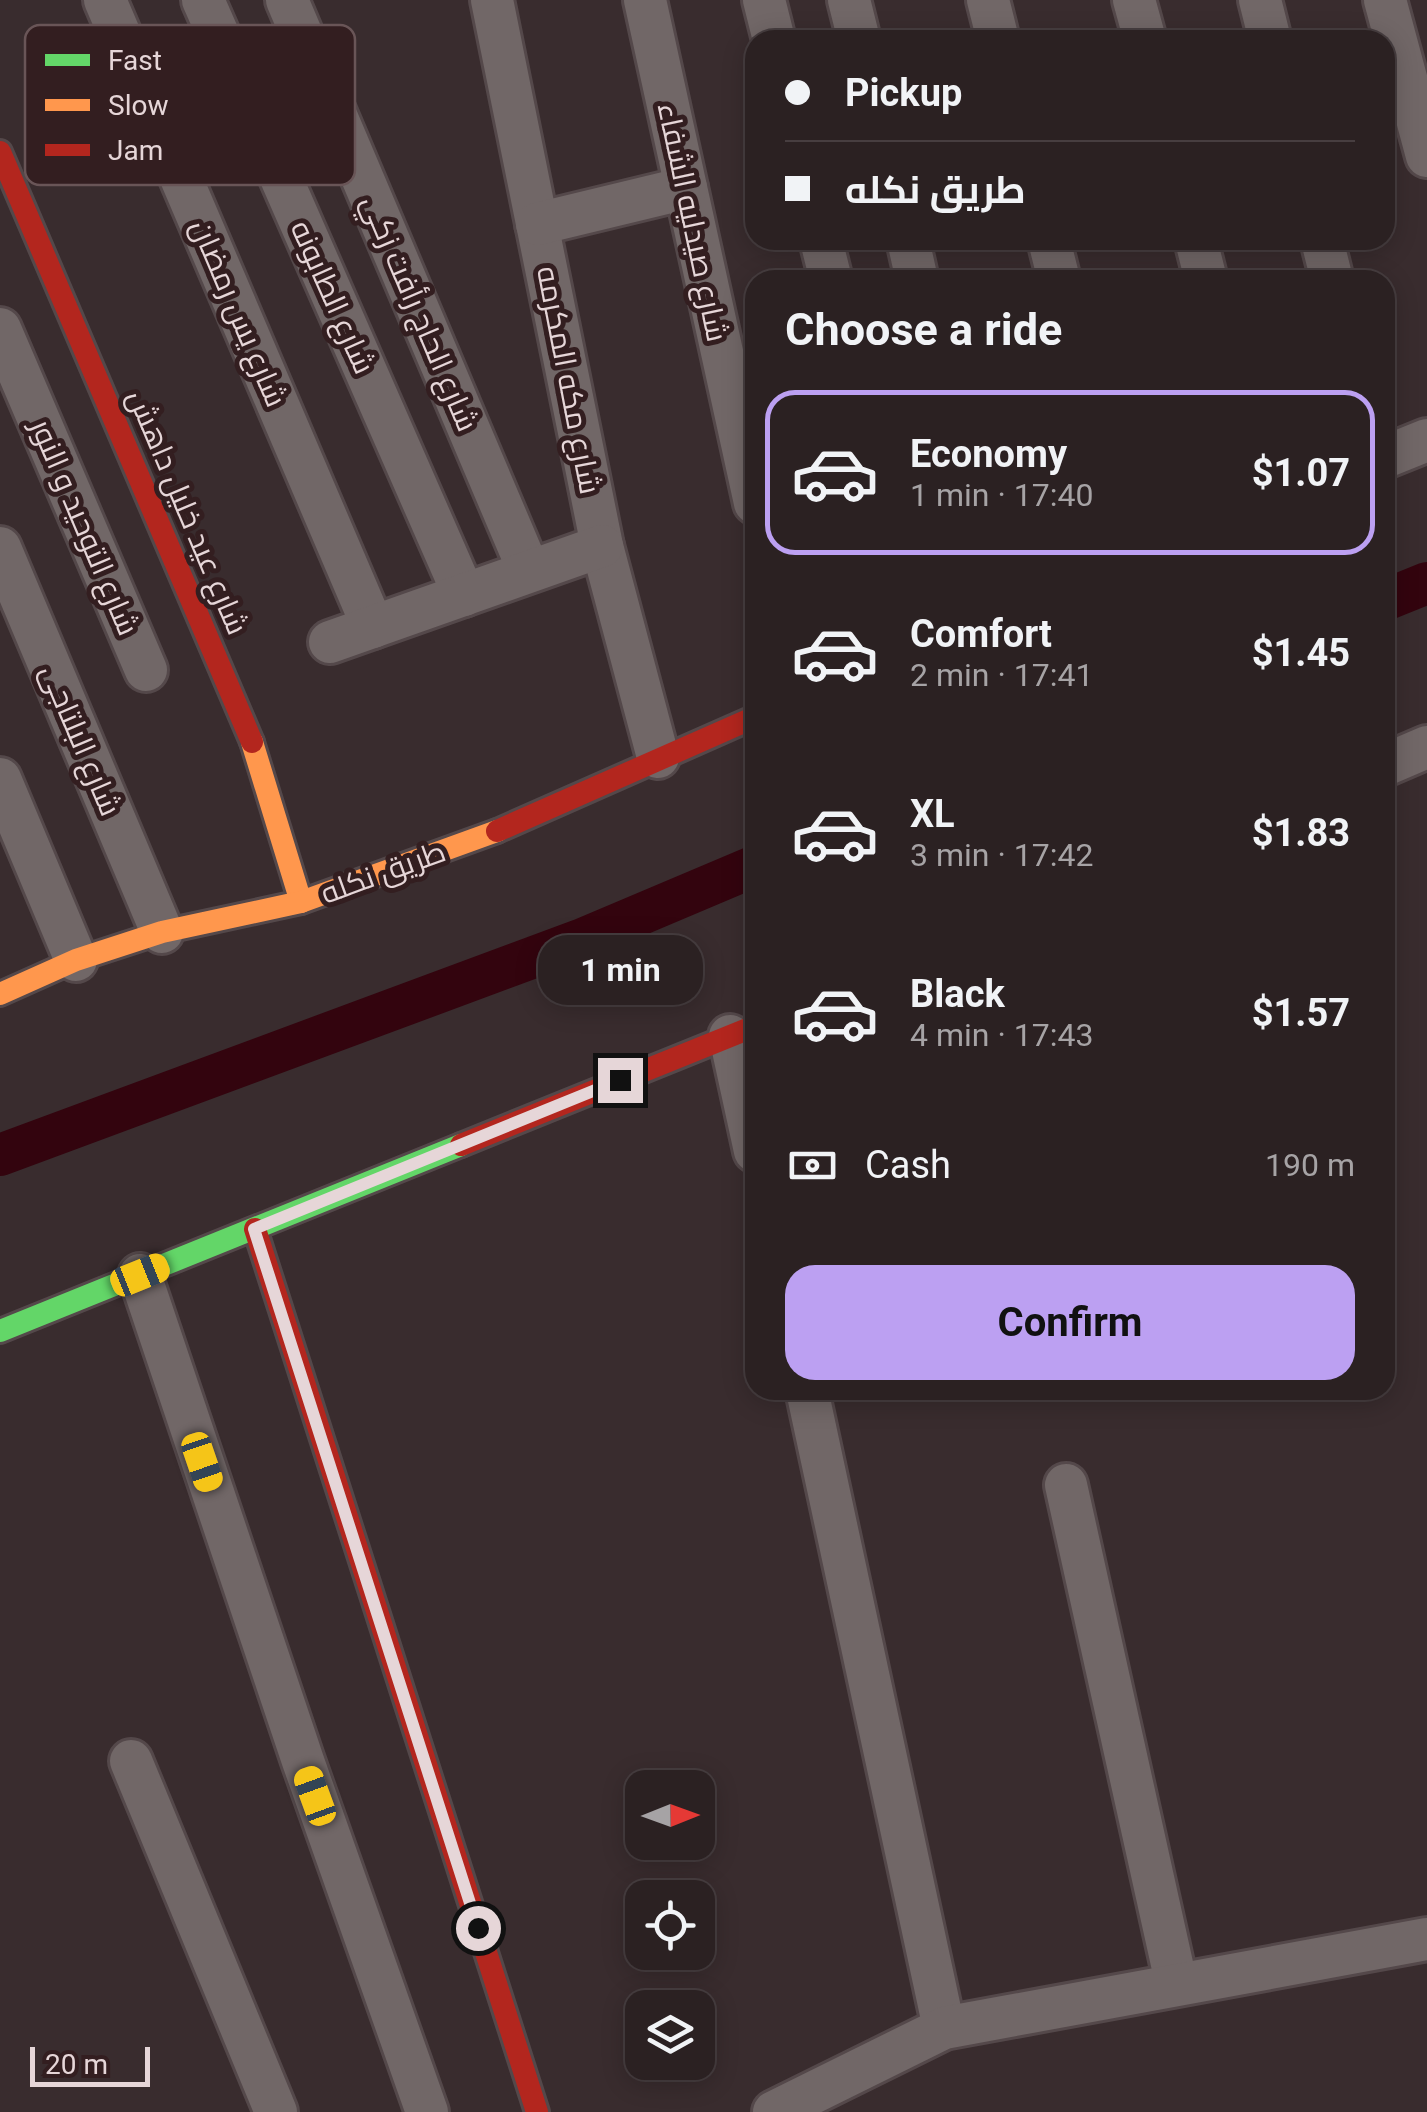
<!DOCTYPE html>
<meta charset="utf-8">
<style>
body{margin:0;font-family:Roboto,Cairo,sans-serif;background:#372e2f;color:#f1f3f6;height:100vh;display:flex;flex-direction:column;font-size:38px;white-space:nowrap}
*{box-sizing:border-box;margin:0}
p{font-size:32px;color:#a6a3a5}
.icon{flex:none;width:55px;height:55px;fill:none;stroke:currentColor;stroke-width:2;stroke-linecap:round;stroke-linejoin:round}
.map{position:relative;flex:1;overflow:hidden}
.side{position:absolute;left:745px;top:270px;width:650px;height:1130px;display:flex;flex-direction:column;background:#2b2122;border-radius:30px;box-shadow:0 5px 25px #0003,0 0 0 2px #473e40}
.side>*{flex:none}
.top-card{position:absolute;left:745px;top:30px;width:650px;height:220px;border-radius:30px;box-shadow:0 5px 25px #0003,0 0 0 2px #473e40;display:grid;align-content:center;height:220px;padding:0 40px;background:#2b2122}
.needle{width:65px;rotate:89deg}
.fabs{position:absolute;left:625px;top:1770px;display:grid;gap:20px}
.fabs a{display:grid;place-items:center;width:90px;height:90px;border-radius:20px;background:#2b2122;box-shadow:0 5px 25px #0003,0 0 0 2px #473e40;font-size:50px}
.scale{position:absolute;left:30px;bottom:25px;width:120px;box-sizing:border-box;padding-left:10px;border:5px solid #e6d6d8;border-top:0;font-size:28px;line-height:35px;white-space:nowrap;color:#e6d6d8;-webkit-text-stroke:8px #331e20;paint-order:stroke}
.end{position:absolute;width:45px;height:45px;margin:-22px;border:12px solid #e6d6d8;background:#111;box-shadow:0 0 0 5px #111}
.from{border-radius:50%}
.bubble{position:absolute;height:70px;border-radius:30px;background:#2b2122;box-shadow:0 5px 25px #0003,0 0 0 2px #473e40;font-size:32px;font-weight:700;line-height:70px;text-align:center}
.car{position:absolute;width:30px;height:60px;margin:-30px -15px;border-radius:12px;box-shadow:0 0 8px 2px #0007;background:linear-gradient(#f5c518 24%,#345 0 40%,#f5c518 0 76%,#345 0 86%,#f5c518 0)}
.top-card b{display:flex;align-items:center;gap:35px;height:95px;font-size:38px}
.top-card b+b{border-top:2px solid #473e40}
.top-card i{width:25px;height:25px;background:#f1f3f6}
ul{padding:0;list-style:none}
li{display:flex;align-items:center;gap:30px;height:165px;margin:0 20px 15px;padding:0 20px;border:5px solid transparent;border-radius:30px}
li div{flex:1}
li b{display:block;font-size:38px}
li em{font-style:normal;font-weight:700}
li.current{border-color:#bca0f2}
li>.icon{width:90px;height:90px;stroke-width:1.5}
h2{padding:0 40px;font-size:45px;line-height:120px}
.pay{display:flex;align-items:center;gap:25px;height:110px;padding:0 40px;font-size:38px}
.pay p{margin-inline-start:auto}
.primary-button{display:flex;gap:20px;margin-top:auto;padding:20px 40px}
.primary-button a{flex:1;height:115px;border-radius:30px;background:#bca0f2;color:#111;font-size:40px;font-weight:700;line-height:115px;text-align:center}
.map>svg:first-child{display:block}
.lines{fill:none;stroke-linecap:round;stroke-linejoin:round}
.canal{stroke:#33040e;stroke-width:42}
.street-casing{stroke:#54484a;stroke-width:48}
.fast-casing{stroke:#54484a;stroke-width:28}
.slow-casing{stroke:#54484a;stroke-width:28}
.jam-casing{stroke:#54484a;stroke-width:28}
.street{stroke:#716767;stroke-width:42}
.fast{stroke:#63d668;stroke-width:22}
.slow{stroke:#ff974d;stroke-width:22}
.jam{stroke:#b3261e;stroke-width:22}
.route{stroke:#e6d6d8;stroke-width:12}
.labels{text-anchor:middle;dominant-baseline:central;stroke-width:10;stroke-linejoin:round;paint-order:stroke}
.street-label{font-size:30px;fill:#e6d6d8;stroke:#331e20}
.key{fill:#331e20;stroke:#695557;stroke-width:2.5}
.key-label{font-size:28px;fill:#e6d6d8}
</style>
<div class="map">
<svg width="1427" height="2112" viewBox="0 0 1427 2112">
<rect width="100%" height="100%" fill="#392c2e"/>
<g class="lines">
<g class="canal">
<path d="M1385,600L1427,583"/>
<path d="M0,1155L580,940L755,866"/>
</g>
<defs>
<g id="street">
<path d="M105,0L373,627"/>
<path d="M203,0L464,595"/>
<path d="M287,0L529,571"/>
<path d="M492,0L602,546L658,757"/>
<path d="M645,0L755,503"/>
<path d="M764,0L774,40"/>
<path d="M849,0L859,40"/>
<path d="M988,0L998,40"/>
<path d="M1134,0L1145,40"/>
<path d="M1260,0L1270,40"/>
<path d="M1385,0L1427,156"/>
<path d="M537,224L686,188"/>
<path d="M821,240L831,280"/>
<path d="M908,240L917,280"/>
<path d="M1049,240L1059,280"/>
<path d="M1196,240L1206,280"/>
<path d="M1322,240L1332,280"/>
<path d="M0,329L146,670"/>
<path d="M1385,457L1427,440"/>
<path d="M0,548L162,932"/>
<path d="M330,642L602,546"/>
<path d="M1385,765L1427,747"/>
<path d="M0,779L76,960"/>
<path d="M730,1036L755,1151"/>
<path d="M140,1275L303,1761L427,2112"/>
<path d="M807,1390L944,2028"/>
<path d="M1066,1485L1176,1982"/>
<path d="M131,1761L276,2112"/>
<path d="M774,2112L944,2028L1427,1939"/>
</g>
<path id="fast" d="M0,1331L461,1145"/>
<g id="slow">
<path d="M252,742L301,902"/>
<path d="M0,994L76,960L162,932L301,902L497,831"/>
</g>
<g id="jam">
<path d="M0,152L252,742"/>
<path d="M497,831L755,717"/>
<path d="M461,1145L755,1026"/>
<path d="M255,1229L537,2112"/>
</g>
</defs>
<use href="#street" class="street-casing"/>
<use href="#fast" class="fast-casing"/>
<use href="#slow" class="slow-casing"/>
<use href="#jam" class="jam-casing"/>
<use href="#street" class="street"/>
<use href="#fast" class="fast"/>
<use href="#slow" class="slow"/>
<use href="#jam" class="jam"/>
</g>
<g class="lines">
<path class="route" d="M478,1928L254,1229L620,1080"/>
</g>
<g class="labels">
<g class="street-label">
<text transform="translate(693 222) rotate(78)">شارع صيدليه الشفاء</text>
<text transform="translate(333 297) rotate(66)">شارع الطابونه</text>
<text transform="translate(239 313) rotate(67)">شارع يس رمضان</text>
<text transform="translate(420 313) rotate(67)">شارع الحاج رأفت زكي</text>
<text transform="translate(569 380) rotate(79)">شارع مكه المكرمه</text>
<text transform="translate(188 512) rotate(67)">شارع عيد خليل داهش</text>
<text transform="translate(85 527) rotate(67)">شارع التوحيد و النور</text>
<text transform="translate(81 740) rotate(67)">شارع البلتاجى</text>
<text transform="translate(383 872) rotate(-20)">طريق نكله</text>
</g>
</g>
<rect x="25" y="25" width="330" height="160" rx="15" class="key"/>
<rect x="45" y="54" width="45" height="12" fill="#63d668"/>
<rect x="45" y="99" width="45" height="12" fill="#ff974d"/>
<rect x="45" y="144" width="45" height="12" fill="#b3261e"/>
<g class="key-label">
<text x="108" y="70">Fast</text>
<text x="108" y="115">Slow</text>
<text x="108" y="160">Jam</text>
</g>
</svg>
<div class="fabs">
<a><svg class="needle" viewBox="-14 -14 28 28"><path d="M0-13l5 13h-10z" fill="#e53935"/><path d="M0 13l5-13h-10z" fill="#a6a3a5"/></svg></a>
<a><svg class="icon" aria-label="locate" viewBox="0 0 24 24"><circle cx="12" cy="12" r="6"/><path d="M12 2v4M12 18v4M2 12h4M18 12h4"/></svg></a>
<a><svg class="icon" aria-label="layers" viewBox="0 0 24 24"><path d="M12 4l9 5-9 5-9-5zM3 14l9 5 9-5"/></svg></a>
</div>
<div class="scale">20 m</div>
<i class="end from" style="left:478px;top:1928px"></i>
<i class="end" style="left:620px;top:1080px"></i>
<div class="bubble" style="left:538px;top:935px;width:165px">1 min</div>
<i class="car" style="left:140px;top:1275px;rotate:68deg"></i>
<i class="car" style="left:202px;top:1462px;rotate:161deg"></i>
<i class="car" style="left:315px;top:1796px;rotate:340deg"></i>
<div class="top-card">
<b><i class="from"></i>Pickup</b>
<b><i></i>طريق نكله</b>
</div>
<section class="side">
<h2>Choose a ride</h2>
<ul>
<li class="current"><svg class="icon" aria-label="car" viewBox="0 0 24 24"><path d="M5 17H2v-5l4-1 3-4h7l3 4 3 1v5h-3M9 17h6M6 11h13"/><circle cx="7" cy="17" r="2"/><circle cx="17" cy="17" r="2"/></svg><div><b>Economy</b><p>1 min · 17:40</p></div><em>$1.07</em></li>
<li><svg class="icon" aria-label="car" viewBox="0 0 24 24"><path d="M5 17H2v-5l4-1 3-4h7l3 4 3 1v5h-3M9 17h6M6 11h13"/><circle cx="7" cy="17" r="2"/><circle cx="17" cy="17" r="2"/></svg><div><b>Comfort</b><p>2 min · 17:41</p></div><em>$1.45</em></li>
<li><svg class="icon" aria-label="car" viewBox="0 0 24 24"><path d="M5 17H2v-5l4-1 3-4h7l3 4 3 1v5h-3M9 17h6M6 11h13"/><circle cx="7" cy="17" r="2"/><circle cx="17" cy="17" r="2"/></svg><div><b>XL</b><p>3 min · 17:42</p></div><em>$1.83</em></li>
<li><svg class="icon" aria-label="car" viewBox="0 0 24 24"><path d="M5 17H2v-5l4-1 3-4h7l3 4 3 1v5h-3M9 17h6M6 11h13"/><circle cx="7" cy="17" r="2"/><circle cx="17" cy="17" r="2"/></svg><div><b>Black</b><p>4 min · 17:43</p></div><em>$1.57</em></li>
</ul>
<div class="pay"><svg class="icon" aria-label="cash" viewBox="0 0 24 24"><path d="M3 7h18v10H3z"/><circle cx="12" cy="12" r="2"/></svg>Cash<p>190 m</p></div>
<div class="primary-button"><a>Confirm</a></div>
</section>
</div>
